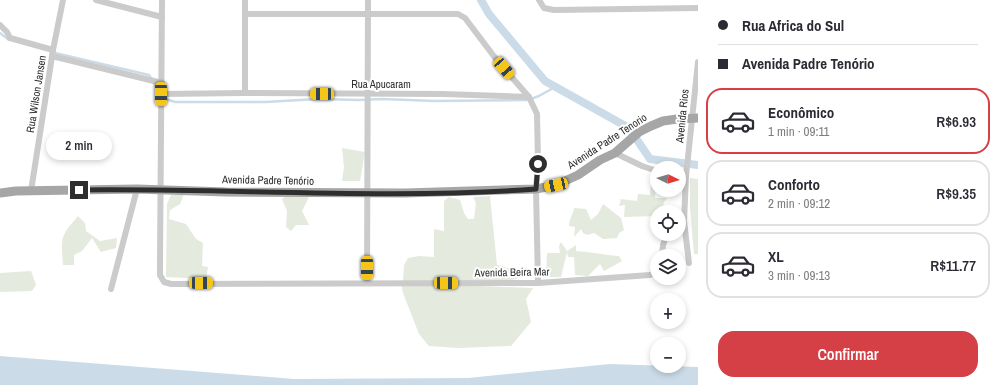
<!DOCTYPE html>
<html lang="pt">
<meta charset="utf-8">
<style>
body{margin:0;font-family:"Archivo Narrow",sans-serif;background:#f2f2f3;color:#2b2b33;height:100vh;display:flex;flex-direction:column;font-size:15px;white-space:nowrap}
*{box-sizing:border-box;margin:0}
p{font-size:13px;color:#7c7c81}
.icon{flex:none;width:22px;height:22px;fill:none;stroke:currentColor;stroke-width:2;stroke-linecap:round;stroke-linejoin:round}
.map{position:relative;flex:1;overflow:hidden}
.drawer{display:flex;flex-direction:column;background:#fff;width:300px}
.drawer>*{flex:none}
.guide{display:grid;align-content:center;height:88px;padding:0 20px;background:#fff}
.needle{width:26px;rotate:95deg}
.buttons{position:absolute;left:650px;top:161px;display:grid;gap:8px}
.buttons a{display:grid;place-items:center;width:36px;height:36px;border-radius:50%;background:#fff;box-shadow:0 2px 6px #0003;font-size:20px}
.end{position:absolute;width:18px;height:18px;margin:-9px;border:5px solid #2e2e2e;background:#fff;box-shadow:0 0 0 2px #fff}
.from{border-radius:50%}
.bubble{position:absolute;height:28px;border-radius:14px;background:#fff;box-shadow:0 2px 6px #0003;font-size:13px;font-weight:600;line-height:28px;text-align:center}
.car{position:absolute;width:12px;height:24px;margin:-12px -6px;border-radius:5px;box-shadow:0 0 3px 1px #0007;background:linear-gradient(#f5c518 24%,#345 0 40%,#f5c518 0 76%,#345 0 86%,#f5c518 0)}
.guide b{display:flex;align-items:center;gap:14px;height:38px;font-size:15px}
.guide b+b{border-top:1px solid #e1e1e2}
.guide i{width:10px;height:10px;background:#2b2b33}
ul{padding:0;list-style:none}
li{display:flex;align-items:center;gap:12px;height:66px;margin:0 8px 6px;padding:0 12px;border:2px solid #e1e1e2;border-radius:16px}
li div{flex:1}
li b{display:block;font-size:15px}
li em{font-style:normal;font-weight:600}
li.on{border-color:#d54047}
li>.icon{width:36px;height:36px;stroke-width:1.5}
.primary-button{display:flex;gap:8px;margin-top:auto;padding:8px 20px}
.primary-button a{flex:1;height:46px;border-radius:16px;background:#d54047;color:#fff;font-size:16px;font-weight:600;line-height:46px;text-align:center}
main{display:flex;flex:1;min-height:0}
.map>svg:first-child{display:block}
.grass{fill:#e4eadd}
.water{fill:#cbdce8}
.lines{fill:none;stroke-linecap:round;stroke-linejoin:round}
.stream{stroke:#cbdce8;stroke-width:2.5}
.canal{stroke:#cbdce8;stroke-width:8}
.street{stroke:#cbcbcb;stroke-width:6}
.primary{stroke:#a6a6a6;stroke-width:9}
.route{stroke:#2e2e2e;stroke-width:5}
.labels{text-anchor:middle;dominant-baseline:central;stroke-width:4;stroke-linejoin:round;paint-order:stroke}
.street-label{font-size:11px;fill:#2e2e2e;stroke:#fff}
</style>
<main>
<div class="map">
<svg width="698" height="385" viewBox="0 0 698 385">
<rect width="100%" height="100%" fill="#fff"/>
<g class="grass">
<path d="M342,148L365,152L360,181H342L344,167Z"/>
<path d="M690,178L698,179V254H694L690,208Z"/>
<path d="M651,184L656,185L655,198H667L664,202L662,212H657V216L624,217L625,205L619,206L621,199L637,201L638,194L650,195Z"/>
<path d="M300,193L309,197L302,211L309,225H296L291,231L286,227L287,211L282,199L286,196Z"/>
<path d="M184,194L180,204L170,210L169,219L186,224L196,239L203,243L202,266L208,267L206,279L166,277L167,204L171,195Z"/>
<path d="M490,196L497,265L518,271L517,279L511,280L403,281L404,265L408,258L419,256L434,257V229L444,231V201L449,197L460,200L464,213L468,219H474L476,203L473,197Z"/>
<path d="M603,204L621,218L624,230L619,233L617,238L603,239L594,233L587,235L583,233L581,229L574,237L575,227L569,226C569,219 573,215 574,208L586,209L591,220L598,214Z"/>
<path d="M78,216L85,223L86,231L100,241L117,238L116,248L101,252L92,238L82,251L74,255V265H63C61,237 60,237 78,216Z"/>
<path d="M561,242L567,251L576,245V251C591,252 605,255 619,256L622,261L604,271L600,264L588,276L575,275L574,257H568L567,252L561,277H546L547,253H560L559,246Z"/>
<path d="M31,271L36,285L32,291L0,292V273Z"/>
<path d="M401,283L533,288L526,299L531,322L511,346L458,348L429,346L419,334L403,293Z"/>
</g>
<path class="water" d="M0,356L294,379L468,378L610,364L698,367V385H0Z"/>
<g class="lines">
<g class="stream">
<path d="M0,33L9,40"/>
<path d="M55,53L149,75L159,91"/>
<path d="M163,95L166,99L175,102H266L317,99L359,100L382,99L434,101L528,100L539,96L555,87"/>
</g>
<path class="canal" d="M481,0L489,14L545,81L629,128L650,159L698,165"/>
<g class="street">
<path d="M96,0L162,17"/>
<path d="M162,0L160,262V275L164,282L171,284L538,283L650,275L657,272"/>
<path d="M539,0L544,8L554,10L698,8"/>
<path d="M245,14H458L465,18L496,59L529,97L537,114L538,163L536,189L538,283"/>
<path d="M0,25L7,32L10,38L53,50"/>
<path d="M52,56L162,83"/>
<path d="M245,93V0"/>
<path d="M161,94L245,93L443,94L529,97"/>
<path d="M615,153L642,166L657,171"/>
<path d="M31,191L53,50L63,0"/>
<path d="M662,256L663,245L667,234"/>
<path d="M689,263L684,221L686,176L698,62"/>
<path d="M367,283L368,0"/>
<path d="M111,289L137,189"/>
</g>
<path class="primary" d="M0,193L16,191L137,189L226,192L405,193L536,189L556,185L578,175L600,160L615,153L639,132L651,126L663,121L677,119L698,118"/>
</g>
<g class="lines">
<path class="route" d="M79,190C231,188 384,200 536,189L538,164"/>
</g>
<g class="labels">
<g class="street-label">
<text x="381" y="84">Rua Apucaram</text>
<text transform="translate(36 94) rotate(-81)">Rua Wilson Jansen</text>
<text transform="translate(682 116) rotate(-84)">Avenida Rios</text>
<text transform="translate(607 141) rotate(-33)">Avenida Padre Tenorio</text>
<text transform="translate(268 180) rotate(1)">Avenida Padre Tenório</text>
<text transform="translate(512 272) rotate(-1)">Avenida Beira Mar</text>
</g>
</g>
</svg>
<div class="buttons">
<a><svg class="needle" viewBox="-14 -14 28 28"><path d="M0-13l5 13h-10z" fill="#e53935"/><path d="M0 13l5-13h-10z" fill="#7c7c81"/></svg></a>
<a><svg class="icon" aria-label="locate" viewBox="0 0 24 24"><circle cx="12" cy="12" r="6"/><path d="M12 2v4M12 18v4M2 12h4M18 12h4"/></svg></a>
<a><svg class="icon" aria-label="layers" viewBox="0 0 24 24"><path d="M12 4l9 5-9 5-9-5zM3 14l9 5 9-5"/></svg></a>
<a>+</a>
<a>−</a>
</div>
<i class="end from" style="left:538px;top:164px"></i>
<i class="end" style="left:79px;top:190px"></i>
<div class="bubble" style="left:46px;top:132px;width:66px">2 min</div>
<i class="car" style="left:504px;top:68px;rotate:139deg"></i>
<i class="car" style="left:161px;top:94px;rotate:180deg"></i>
<i class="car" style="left:322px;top:94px;rotate:270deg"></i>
<i class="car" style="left:556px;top:185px;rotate:258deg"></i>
<i class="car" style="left:367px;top:268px;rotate:180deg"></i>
<i class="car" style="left:201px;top:283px;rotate:90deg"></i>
<i class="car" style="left:446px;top:283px;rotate:90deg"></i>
</div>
<section class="drawer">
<div class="guide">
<b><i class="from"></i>Rua Africa do Sul</b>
<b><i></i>Avenida Padre Tenório</b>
</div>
<ul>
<li class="on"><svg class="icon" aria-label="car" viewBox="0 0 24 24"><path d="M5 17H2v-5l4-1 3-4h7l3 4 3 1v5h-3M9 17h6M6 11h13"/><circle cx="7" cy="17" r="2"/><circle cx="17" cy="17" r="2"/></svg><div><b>Econômico</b><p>1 min · 09:11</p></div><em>R$6.93</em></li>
<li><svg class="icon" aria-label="car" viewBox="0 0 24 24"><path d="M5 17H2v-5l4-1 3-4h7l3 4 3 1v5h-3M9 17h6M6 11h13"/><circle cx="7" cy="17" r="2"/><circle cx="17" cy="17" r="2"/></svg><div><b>Conforto</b><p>2 min · 09:12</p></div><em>R$9.35</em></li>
<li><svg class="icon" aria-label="car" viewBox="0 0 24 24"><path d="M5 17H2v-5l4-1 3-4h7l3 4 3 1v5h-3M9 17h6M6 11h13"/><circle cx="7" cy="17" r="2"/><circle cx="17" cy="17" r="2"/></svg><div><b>XL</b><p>3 min · 09:13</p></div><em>R$11.77</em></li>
</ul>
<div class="primary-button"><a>Confirmar</a></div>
</section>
</main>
